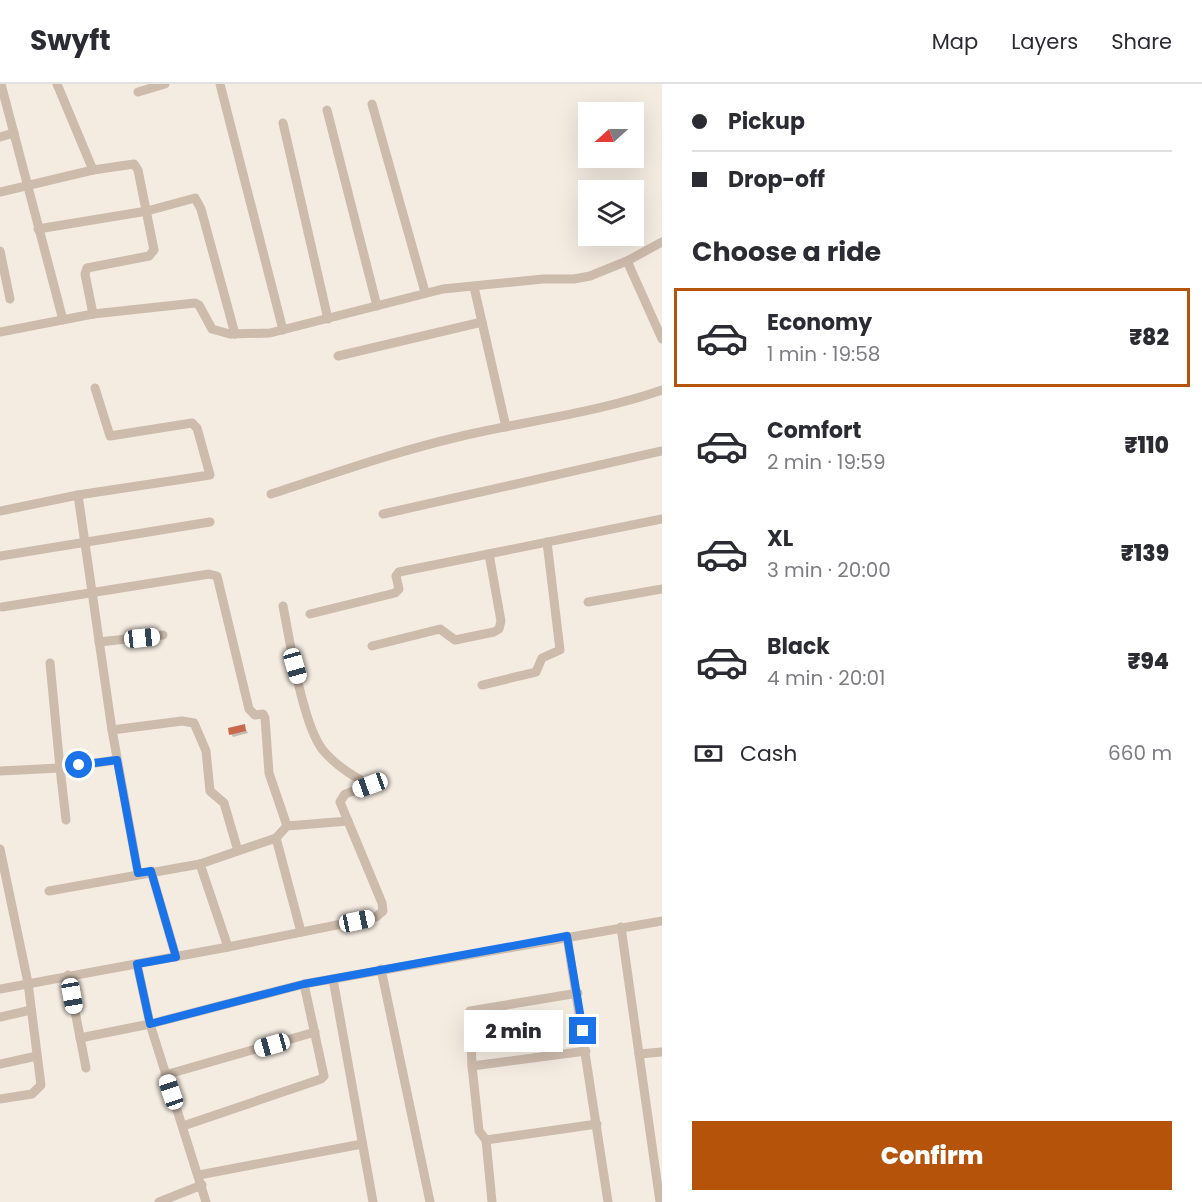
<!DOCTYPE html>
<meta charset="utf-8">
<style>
body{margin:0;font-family:Poppins,sans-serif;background:#f2f2f3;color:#2b2b33;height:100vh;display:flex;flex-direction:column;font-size:22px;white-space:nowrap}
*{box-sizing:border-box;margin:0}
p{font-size:20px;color:#7c7c81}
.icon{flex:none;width:33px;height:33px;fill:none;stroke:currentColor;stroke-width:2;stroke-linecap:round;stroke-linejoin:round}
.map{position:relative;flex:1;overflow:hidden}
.sheet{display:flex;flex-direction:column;background:#fff;width:540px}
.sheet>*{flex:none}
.guide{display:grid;align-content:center;height:132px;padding:0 30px;background:#fff}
.needle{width:39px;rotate:249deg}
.fabs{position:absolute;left:578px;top:18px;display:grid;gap:12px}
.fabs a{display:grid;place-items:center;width:66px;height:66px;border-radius:0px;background:#fff;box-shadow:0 6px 24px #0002;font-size:30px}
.end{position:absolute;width:27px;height:27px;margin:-14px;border:8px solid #1a73e8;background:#fff;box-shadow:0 0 0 3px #fff}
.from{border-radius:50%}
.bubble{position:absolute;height:42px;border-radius:0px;background:#fff;box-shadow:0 6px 24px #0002;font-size:20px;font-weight:800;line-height:42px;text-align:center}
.car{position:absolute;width:18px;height:36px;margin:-18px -9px;border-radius:8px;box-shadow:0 0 4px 2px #0007;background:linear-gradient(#fff 24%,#345 0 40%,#fff 0 76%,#345 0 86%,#fff 0)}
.guide b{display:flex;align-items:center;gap:21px;height:57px;font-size:22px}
.guide b+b{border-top:2px solid #e1e1e2}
.guide i{width:15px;height:15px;background:#2b2b33}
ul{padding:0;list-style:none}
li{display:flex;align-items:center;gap:18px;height:99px;margin:0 12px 9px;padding:0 18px;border:3px solid transparent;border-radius:0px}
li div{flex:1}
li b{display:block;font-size:22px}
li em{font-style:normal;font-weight:800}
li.active{border-color:#b45309}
li>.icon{width:54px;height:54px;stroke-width:1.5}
h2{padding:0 30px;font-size:27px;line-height:72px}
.pay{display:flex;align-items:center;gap:15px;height:66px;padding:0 30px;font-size:22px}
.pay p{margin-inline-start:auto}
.button{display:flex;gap:12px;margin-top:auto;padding:12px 30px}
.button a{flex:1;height:69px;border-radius:0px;background:#b45309;color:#fff;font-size:24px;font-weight:800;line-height:69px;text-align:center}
header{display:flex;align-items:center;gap:36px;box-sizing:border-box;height:84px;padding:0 30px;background:#fff;border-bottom:2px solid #e1e1e2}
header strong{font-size:28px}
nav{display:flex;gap:33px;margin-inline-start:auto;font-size:21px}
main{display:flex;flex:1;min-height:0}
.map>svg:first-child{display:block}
.shadow{fill:#0003}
.building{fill:#c8694b}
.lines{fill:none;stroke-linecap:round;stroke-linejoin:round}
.minor{stroke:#cdbbac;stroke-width:9}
.route{stroke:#1a73e8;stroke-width:8}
</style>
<header>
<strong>Swyft</strong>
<nav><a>Map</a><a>Layers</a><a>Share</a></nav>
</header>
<main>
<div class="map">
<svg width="662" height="1118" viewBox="0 0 662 1118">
<rect width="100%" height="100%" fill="#f4ebe1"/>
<path class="shadow" d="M244,642L248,649L233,653L231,650Z"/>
<path class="building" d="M245,640L246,647L229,651L228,644Z"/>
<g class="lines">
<g class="minor">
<path d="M1,0L63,236"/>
<path d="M57,0L93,86"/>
<path d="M220,0L283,246"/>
<path d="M138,8L165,0"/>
<path d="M372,20L425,208"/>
<path d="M327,26L377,222"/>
<path d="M283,39L328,235"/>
<path d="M0,53L14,49"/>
<path d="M0,108L93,86L134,80L138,86L154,166L149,172L87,184L85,190L93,230"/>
<path d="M38,145L147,127L195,114L201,125L235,250"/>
<path d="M0,167L10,215"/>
<path d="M627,177L662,255"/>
<path d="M474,203L506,343"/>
<path d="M0,248L93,230L195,219L199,221L212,245L230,250L270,249L443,205L543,195H574L590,192L627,177L662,158"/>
<path d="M338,272L482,238"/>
<path d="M271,410C333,390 394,368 458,353C525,337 596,329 662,306"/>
<path d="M78,411L112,646L138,789"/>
<path d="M0,427L78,411L210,391L197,344L192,339L110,352L95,304"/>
<path d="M383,430L662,367"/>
<path d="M0,472L210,438"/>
<path d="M588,518L662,505"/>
<path d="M283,522C290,557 302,638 322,665C335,681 352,692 370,701"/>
<path d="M2,523L209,490L217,492L249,625L255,631L263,630L265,634L269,689L287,742"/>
<path d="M310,530L395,509L399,505L396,492L399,488L662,435"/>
<path d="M99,558L163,551"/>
<path d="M372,562L440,545L455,556L494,548L499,545L501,537L489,470"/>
<path d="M482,601L536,588L542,574L560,566L547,458"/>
<path d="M112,646L182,637L194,639L206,667L210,707L224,719L238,767"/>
<path d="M0,687L60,684L50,579"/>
<path d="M66,736L60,684L117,676"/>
<path d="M276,754L301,848"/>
<path d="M0,765L28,899L41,1001L32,1010L0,1015"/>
<path d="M200,780L228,863"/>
<path d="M151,787L176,873"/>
<path d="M49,807L200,780L276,754L287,742L348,737"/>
<path d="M621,843L660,1118"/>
<path d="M567,852L608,1118"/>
<path d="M137,880L150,940L206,1118"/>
<path d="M381,885L430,1118"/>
<path d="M68,891L86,984"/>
<path d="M333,895L373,1118"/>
<path d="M0,905L228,863L376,833L383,827L382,819L340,718L345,710L381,698"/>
<path d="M578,909L470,927L472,982L586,967"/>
<path d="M0,933L31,926"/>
<path d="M80,954L150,940L304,900L662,837"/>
<path d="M639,970L662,968"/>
<path d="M0,980L37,972"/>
<path d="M472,982L479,1047L486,1056"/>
<path d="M165,991L315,948"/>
<path d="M183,1042L321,995L324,992L304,900"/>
<path d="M199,1091L362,1060"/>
<path d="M159,1118L202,1101"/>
<path d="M492,1118L486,1056L597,1040"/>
</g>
</g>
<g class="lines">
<path class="route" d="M79,681L117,676L138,789L151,787L176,873L137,880L150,940L304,900L567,852L583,947"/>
</g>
</svg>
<div class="fabs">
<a><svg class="needle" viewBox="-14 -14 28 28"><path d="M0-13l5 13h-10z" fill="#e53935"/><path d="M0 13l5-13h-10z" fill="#7c7c81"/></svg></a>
<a><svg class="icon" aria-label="layers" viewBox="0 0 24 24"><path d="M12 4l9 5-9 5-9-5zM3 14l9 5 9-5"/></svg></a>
</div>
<i class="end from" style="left:79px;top:681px"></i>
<i class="end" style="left:583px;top:947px"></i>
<div class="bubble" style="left:464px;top:926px;width:99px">2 min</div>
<i class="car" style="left:142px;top:554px;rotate:84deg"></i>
<i class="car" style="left:295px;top:582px;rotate:164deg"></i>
<i class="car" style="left:370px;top:701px;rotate:250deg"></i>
<i class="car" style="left:357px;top:837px;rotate:78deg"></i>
<i class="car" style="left:72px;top:912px;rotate:170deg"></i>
<i class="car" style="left:272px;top:961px;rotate:254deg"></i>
<i class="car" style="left:171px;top:1008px;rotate:341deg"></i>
</div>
<section class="sheet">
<div class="guide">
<b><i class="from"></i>Pickup</b>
<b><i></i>Drop-off</b>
</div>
<h2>Choose a ride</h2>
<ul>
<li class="active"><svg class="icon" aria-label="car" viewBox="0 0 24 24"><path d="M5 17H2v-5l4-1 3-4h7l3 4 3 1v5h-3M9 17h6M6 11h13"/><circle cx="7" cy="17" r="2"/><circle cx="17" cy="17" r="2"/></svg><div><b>Economy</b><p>1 min · 19:58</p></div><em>₹82</em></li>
<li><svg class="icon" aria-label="car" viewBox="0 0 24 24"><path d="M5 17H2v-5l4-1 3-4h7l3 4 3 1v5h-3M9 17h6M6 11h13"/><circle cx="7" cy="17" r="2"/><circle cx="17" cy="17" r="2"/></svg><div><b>Comfort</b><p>2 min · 19:59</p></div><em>₹110</em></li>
<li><svg class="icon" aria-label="car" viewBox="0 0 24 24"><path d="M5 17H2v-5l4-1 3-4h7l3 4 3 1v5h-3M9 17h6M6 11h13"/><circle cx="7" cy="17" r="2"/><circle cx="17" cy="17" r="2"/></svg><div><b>XL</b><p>3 min · 20:00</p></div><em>₹139</em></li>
<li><svg class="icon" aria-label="car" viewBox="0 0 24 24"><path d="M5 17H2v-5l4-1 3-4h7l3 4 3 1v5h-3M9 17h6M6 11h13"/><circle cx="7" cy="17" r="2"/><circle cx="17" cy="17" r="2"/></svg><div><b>Black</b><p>4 min · 20:01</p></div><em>₹94</em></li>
</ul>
<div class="pay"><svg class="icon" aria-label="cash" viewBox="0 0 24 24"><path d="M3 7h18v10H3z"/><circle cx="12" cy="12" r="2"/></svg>Cash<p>660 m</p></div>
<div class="button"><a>Confirm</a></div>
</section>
</main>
